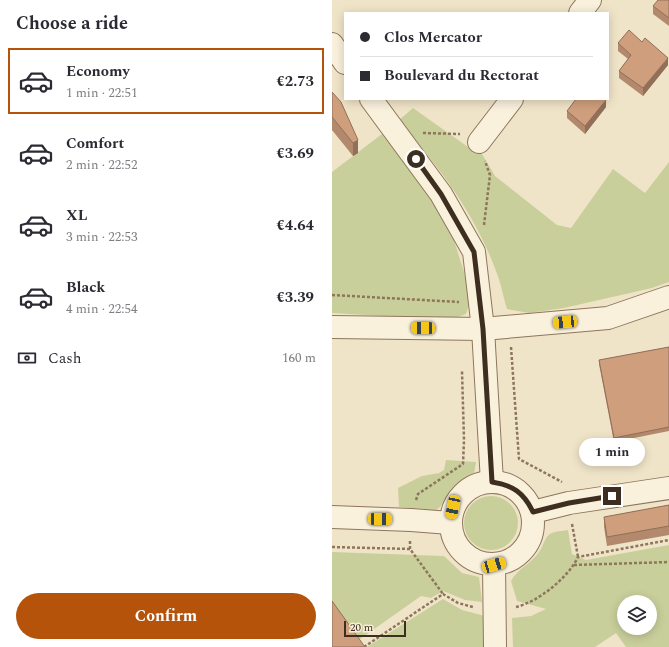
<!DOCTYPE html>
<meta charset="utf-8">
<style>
body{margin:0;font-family:Spectral,serif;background:#f7f7f7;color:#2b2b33;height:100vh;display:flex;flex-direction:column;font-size:15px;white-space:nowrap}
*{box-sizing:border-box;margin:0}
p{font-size:13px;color:#7c7c81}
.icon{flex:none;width:22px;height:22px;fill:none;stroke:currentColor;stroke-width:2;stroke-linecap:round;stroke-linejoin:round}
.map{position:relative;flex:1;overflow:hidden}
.panel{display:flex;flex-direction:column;background:#fff;width:332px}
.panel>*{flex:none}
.hud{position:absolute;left:12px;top:12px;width:265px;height:88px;border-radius:0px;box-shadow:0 2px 10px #0003;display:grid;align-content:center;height:88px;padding:0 16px;background:#fff}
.controls{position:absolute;left:285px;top:595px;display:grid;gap:8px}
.controls a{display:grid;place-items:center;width:40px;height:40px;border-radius:50%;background:#fff;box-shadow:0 2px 10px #0003;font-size:20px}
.scale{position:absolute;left:12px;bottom:10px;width:62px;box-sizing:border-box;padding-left:4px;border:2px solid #3d2e20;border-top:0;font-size:11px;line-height:14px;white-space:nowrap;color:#3d2e20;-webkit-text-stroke:3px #f7eed8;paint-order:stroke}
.end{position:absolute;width:18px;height:18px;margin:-9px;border:5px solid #3d2e20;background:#fff;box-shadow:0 0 0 2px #fff}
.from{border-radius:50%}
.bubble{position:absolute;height:28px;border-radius:14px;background:#fff;box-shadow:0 2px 10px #0003;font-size:13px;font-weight:700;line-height:28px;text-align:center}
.car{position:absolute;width:12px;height:24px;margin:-12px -6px;border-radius:5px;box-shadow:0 0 3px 1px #0007;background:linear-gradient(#f5c518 24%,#345 0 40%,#f5c518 0 76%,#345 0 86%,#f5c518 0)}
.hud b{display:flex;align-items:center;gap:14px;height:38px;font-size:15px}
.hud b+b{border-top:1px solid #e1e1e2}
.hud i{width:10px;height:10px;background:#2b2b33}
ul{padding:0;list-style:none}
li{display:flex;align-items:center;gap:12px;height:66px;margin:0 8px 6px;padding:0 8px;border:2px solid transparent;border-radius:0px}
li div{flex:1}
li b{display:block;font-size:15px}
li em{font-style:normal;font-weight:700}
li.current{border-color:#b45309}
li>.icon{width:36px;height:36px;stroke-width:1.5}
h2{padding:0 16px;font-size:18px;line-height:48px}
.pay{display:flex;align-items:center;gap:10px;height:44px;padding:0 16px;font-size:15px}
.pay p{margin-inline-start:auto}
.cta{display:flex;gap:8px;margin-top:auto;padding:8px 16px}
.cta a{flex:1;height:46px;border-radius:24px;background:#b45309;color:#fff;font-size:16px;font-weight:700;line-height:46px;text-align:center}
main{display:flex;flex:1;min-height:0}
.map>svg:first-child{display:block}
.green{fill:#c9cf9b;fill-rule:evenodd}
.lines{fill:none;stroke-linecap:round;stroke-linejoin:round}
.minor-casing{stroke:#8d765c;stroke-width:24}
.path{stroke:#8d765c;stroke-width:2.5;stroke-dasharray:3 2;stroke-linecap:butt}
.minor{stroke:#faf1dc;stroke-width:22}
.wall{fill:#b2896c}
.shaded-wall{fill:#916f58}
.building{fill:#cf9f7d;stroke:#916f58}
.route{stroke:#3d2e20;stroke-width:5}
</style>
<main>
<section class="panel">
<h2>Choose a ride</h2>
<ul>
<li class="current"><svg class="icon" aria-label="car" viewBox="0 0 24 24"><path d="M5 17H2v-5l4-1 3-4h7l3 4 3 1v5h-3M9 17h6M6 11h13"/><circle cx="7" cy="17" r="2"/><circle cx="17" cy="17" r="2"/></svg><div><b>Economy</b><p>1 min · 22:51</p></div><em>€2.73</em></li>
<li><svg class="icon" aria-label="car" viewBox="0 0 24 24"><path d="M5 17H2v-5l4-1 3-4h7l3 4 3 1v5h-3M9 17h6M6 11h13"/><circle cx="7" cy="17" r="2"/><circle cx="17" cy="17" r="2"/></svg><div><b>Comfort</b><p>2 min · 22:52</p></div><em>€3.69</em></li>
<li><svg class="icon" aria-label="car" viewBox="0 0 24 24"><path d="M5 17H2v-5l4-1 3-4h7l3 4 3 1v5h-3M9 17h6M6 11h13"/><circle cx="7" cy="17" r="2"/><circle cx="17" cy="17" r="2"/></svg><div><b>XL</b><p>3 min · 22:53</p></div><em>€4.64</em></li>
<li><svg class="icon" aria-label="car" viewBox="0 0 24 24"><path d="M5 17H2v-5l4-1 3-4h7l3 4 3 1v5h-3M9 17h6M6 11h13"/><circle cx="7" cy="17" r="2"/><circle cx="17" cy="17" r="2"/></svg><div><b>Black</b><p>4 min · 22:54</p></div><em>€3.39</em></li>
</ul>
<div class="pay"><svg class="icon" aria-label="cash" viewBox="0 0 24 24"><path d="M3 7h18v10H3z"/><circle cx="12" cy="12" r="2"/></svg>Cash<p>160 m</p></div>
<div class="cta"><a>Confirm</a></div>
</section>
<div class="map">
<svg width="337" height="647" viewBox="0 0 337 647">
<rect width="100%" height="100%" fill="#f0e4c8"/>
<g class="green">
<path d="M81,108L143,152L147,149L163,176L225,225L239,228L281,169L313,193L337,162V282L320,288L232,308L197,313L175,309C171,296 169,283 164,271C143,214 107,166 66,121Z"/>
<path d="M50,134L102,198L120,234L132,272L138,302L134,314L118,320L0,313V172Z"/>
<path d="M114,460L144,462L142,474C132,479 124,483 118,491C113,498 111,506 104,510L67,507L66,488L90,476L107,473L112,470Z"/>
<circle cx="159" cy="523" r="27"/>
<path d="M236,530L240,554L254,560L337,545V647H294L284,633L263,647H181L180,618L199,616L214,609L185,601L179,581C187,567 198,565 207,552C211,547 212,538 218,534C222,531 231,531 236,530ZM292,602H318V628H292Z"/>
<path d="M0,552L112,556L130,573L147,577L150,602L133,600L111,591L99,598L89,596L21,644L0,614Z"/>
<path d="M111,599L130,610L153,616L154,647H35Z"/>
</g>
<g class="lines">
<defs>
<g id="minor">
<path d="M248,13L258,0"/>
<path d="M0,44L13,63"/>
<path d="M39,99L109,194L142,252L151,329L160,482"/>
<path d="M147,142L180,99"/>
<path d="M0,327L151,329L276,318L337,297"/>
<circle cx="160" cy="523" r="41"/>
<path d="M201,512L237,503L337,488"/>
<path d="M0,517L79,520L118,523"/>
<path d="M162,565L163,647"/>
</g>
</defs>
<use href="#minor" class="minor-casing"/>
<g class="path">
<path d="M91,133L128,134"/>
<path d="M152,225L158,175L153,161"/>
<path d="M0,295L127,302"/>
<path d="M179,347L187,459L230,482"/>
<path d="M84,500L86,494L131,464L132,440L130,371"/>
<path d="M240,524L246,557"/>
<path d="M0,547L78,549L111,594"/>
<path d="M78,549V540"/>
<path d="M242,565L337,562"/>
<path d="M184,607C206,602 236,578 246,557L337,540"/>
<path d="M32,647L111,594L126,603L141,607"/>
</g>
<use href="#minor" class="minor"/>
</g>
<g class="wall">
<path d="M337,0V26L321,14V6Z"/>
<path d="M286,43L336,65L311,96L287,78V71L296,59L286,51Z"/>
<path d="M0,92L26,153L21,156L0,130Z"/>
<path d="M274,107L253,134L235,118V111Z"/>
<path d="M337,347V431L282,442L267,364V360Z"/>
<path d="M337,505V535L275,546L272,527V517Z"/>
</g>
<g class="shaded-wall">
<path d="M336,58V65L311,96V88Z"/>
<path d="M274,100V107L253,134V126Z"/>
<path d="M26,140V153L21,156V143Z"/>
</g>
<g class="building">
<path d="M326,0H337V18L321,6Z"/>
<path d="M297,30L310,42L313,38L336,58L311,88L287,71L299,55L286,43Z"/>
<path d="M0,92L9,102L26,140L21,143L0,117Z"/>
<path d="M244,99H273L274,100L253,126L235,111Z"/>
<path d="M337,347V427L282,438L267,360Z"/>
<path d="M337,505V526L275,537L272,517Z"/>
<path d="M0,601L33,647H0Z"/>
</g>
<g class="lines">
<path class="route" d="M84,159L109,194L142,252L151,329L160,482C181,485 192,493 201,512L237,503L280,496"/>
</g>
</svg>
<div class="controls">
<a><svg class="icon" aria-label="layers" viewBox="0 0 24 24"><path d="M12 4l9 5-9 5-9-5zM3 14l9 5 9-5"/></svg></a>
</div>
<div class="scale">20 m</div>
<i class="end from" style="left:84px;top:159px"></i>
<i class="end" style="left:280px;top:496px"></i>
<div class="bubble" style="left:247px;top:438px;width:66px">1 min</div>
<i class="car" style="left:233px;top:322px;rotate:265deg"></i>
<i class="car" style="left:91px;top:328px;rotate:271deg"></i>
<i class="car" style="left:121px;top:507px;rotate:192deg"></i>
<i class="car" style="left:48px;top:519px;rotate:91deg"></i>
<i class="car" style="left:162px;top:565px;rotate:74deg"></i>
<div class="hud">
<b><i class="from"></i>Clos Mercator</b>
<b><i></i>Boulevard du Rectorat</b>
</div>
</div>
</main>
